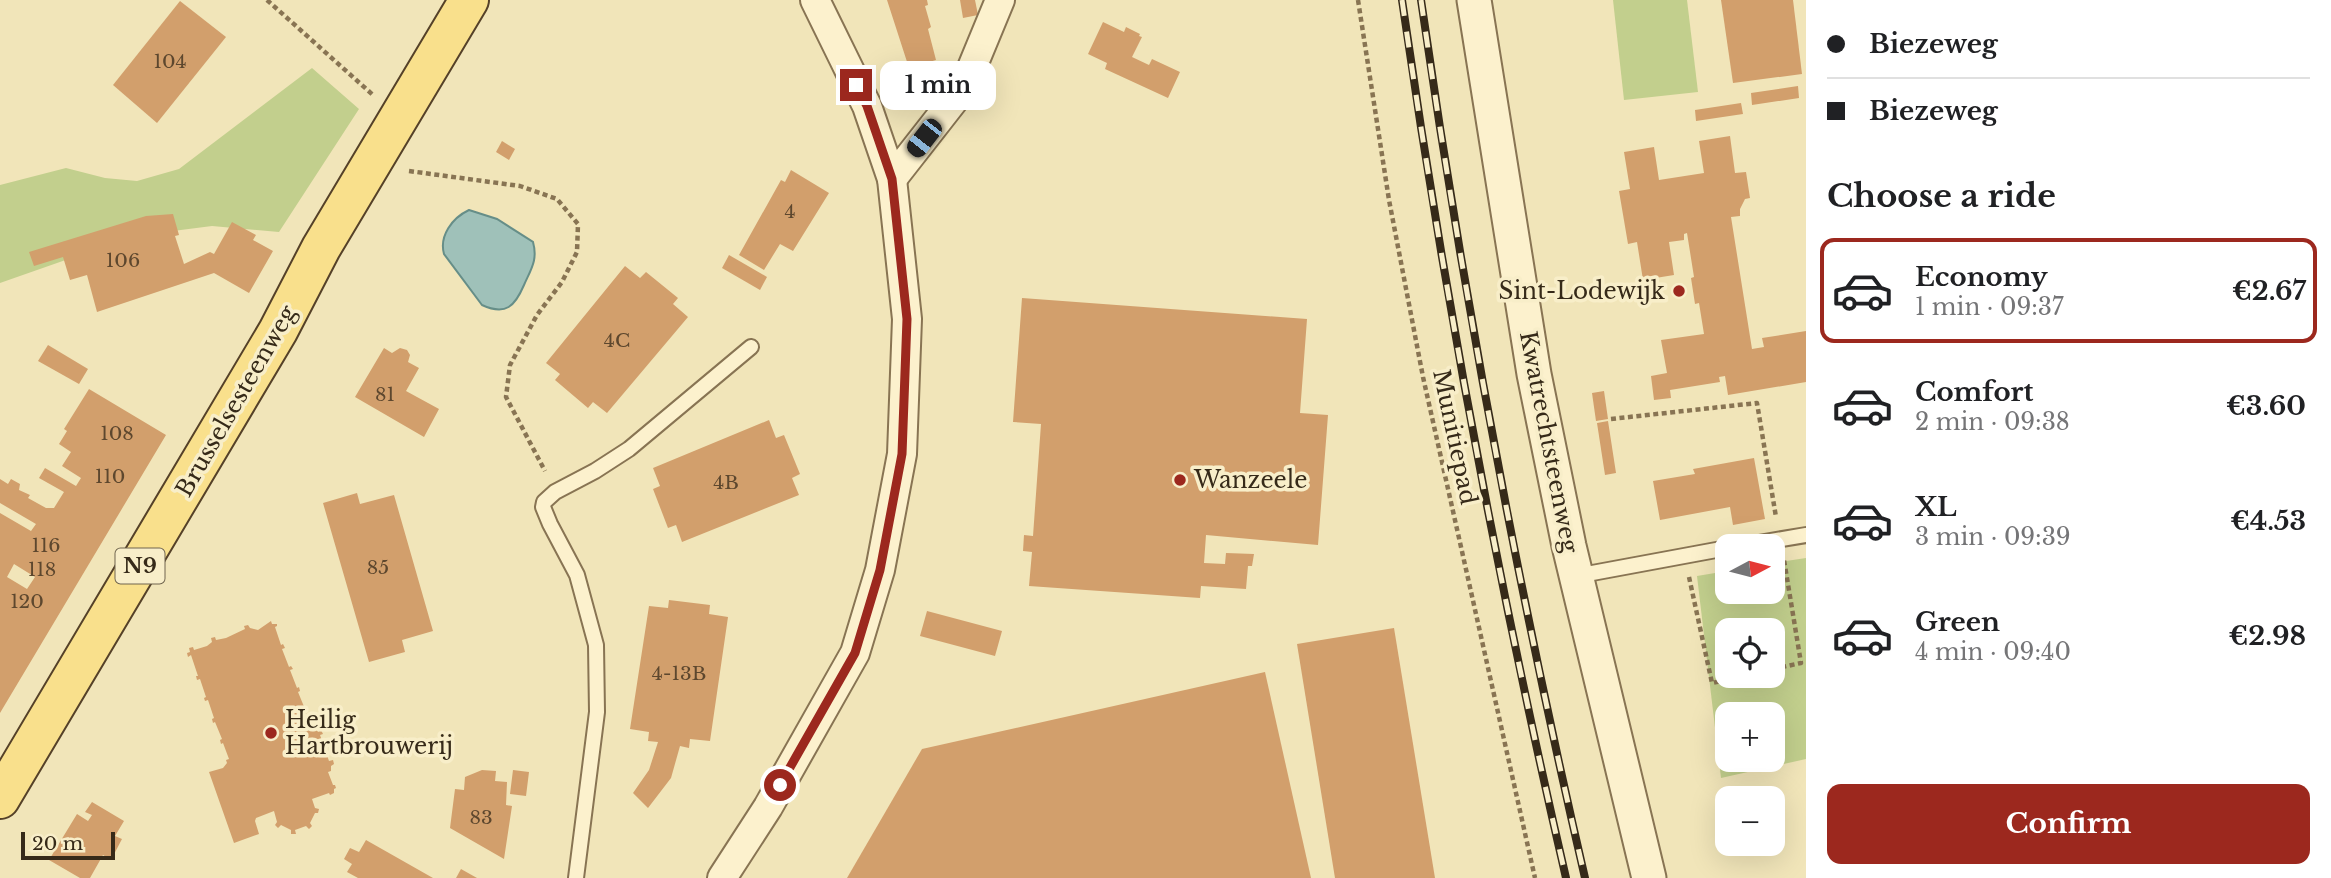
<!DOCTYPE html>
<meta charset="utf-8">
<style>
body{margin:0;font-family:"Libre Baskerville",serif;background:#f6f6f6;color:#202124;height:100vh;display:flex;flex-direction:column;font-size:26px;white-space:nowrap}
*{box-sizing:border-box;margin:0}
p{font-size:23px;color:#757577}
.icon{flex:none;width:38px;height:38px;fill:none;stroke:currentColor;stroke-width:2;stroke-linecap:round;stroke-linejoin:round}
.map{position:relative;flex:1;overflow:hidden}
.side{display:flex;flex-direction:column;background:#fff;width:525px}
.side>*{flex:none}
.banner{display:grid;align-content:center;height:154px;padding:0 21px;background:#fff}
.needle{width:46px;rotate:83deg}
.controls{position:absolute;left:1715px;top:534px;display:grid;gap:14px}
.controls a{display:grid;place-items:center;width:70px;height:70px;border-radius:14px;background:#fff;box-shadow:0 7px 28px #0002;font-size:35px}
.scale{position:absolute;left:21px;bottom:18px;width:94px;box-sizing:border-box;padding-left:7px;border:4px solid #362a19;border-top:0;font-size:19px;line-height:24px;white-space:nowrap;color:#362a19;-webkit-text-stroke:5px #f8eec9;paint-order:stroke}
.end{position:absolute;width:32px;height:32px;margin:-16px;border:9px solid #9c281e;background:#fff;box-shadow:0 0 0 4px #fff}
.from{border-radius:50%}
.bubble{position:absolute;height:49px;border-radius:14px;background:#fff;box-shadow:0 7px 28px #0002;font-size:23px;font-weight:700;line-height:49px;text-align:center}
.car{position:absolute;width:21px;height:42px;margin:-21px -10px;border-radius:9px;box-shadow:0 0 5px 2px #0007;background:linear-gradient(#222 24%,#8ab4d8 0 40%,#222 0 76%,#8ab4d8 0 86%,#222 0)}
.banner b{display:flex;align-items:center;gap:24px;height:66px;font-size:26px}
.banner b+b{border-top:2px solid #e0e0e0}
.banner i{width:18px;height:18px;background:#202124}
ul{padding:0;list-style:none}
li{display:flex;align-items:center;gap:21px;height:105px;margin:0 14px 10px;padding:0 7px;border:4px solid transparent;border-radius:14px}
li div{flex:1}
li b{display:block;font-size:26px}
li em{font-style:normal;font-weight:700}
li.current{border-color:#9c281e}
li>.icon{width:63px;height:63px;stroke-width:1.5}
h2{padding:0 21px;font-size:32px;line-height:84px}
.button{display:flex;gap:14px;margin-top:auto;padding:14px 21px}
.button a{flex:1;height:80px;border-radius:14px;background:#9c281e;color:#fff;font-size:28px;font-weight:700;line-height:80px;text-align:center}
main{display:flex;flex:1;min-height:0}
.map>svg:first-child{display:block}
.green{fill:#c2cf8d;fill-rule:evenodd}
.water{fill:#9fc1b9;stroke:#668e88;stroke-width:2}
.building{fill:#d29f6c;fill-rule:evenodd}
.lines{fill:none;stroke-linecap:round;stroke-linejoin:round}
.service-casing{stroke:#887453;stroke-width:18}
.minor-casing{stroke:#887453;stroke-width:32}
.tertiary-casing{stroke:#887453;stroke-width:37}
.primary-casing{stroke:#554128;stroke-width:42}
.path{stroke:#887453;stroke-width:4.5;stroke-dasharray:5 3.5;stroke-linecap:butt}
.service{stroke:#fcf1cd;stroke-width:14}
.minor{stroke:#fcf1cd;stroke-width:28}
.tertiary{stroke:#fcf1cd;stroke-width:33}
.primary{stroke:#f9e08c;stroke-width:38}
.rail-casing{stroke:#362a19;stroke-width:8}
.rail{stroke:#f8eec9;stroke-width:5;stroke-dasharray:16;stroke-linecap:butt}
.route{stroke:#9c281e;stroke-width:9}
.poi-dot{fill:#9c281e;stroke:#f8eec9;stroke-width:2.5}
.labels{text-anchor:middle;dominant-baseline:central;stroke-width:7;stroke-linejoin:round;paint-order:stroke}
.number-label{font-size:19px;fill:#5d472e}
.shield{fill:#f8eec9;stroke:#70654e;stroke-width:2}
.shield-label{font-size:21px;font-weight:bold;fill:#362a19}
.poi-label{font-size:23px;fill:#362a19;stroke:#f8eec9;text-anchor:start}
.street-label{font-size:23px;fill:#362a19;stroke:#f8eec9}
</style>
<main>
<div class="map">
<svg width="1806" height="878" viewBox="0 0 1806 878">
<rect width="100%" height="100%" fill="#f1e5b9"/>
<g class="green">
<path d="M1613,0H1687L1698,92L1624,100Z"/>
<path d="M312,68L359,109L279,232L212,226L134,236L0,283V185L66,168L105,178L137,181L179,169Z"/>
<path d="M1806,558V759L1721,778L1697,576L1727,571V592H1773V563ZM1773,630V676H1727V630ZM1773,714V760H1727V714Z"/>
</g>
<path class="water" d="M469,210L497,219L533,242C538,260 531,269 524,285C515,306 506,316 482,305L444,254C439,236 452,218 469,210Z"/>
<g class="building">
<path d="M887,0H927L928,5L925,6L931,27L928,29L936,60L909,68Z"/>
<path d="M960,0H975L978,15L963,18Z"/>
<path d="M1721,0H1793L1802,74L1733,83Z"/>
<path d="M180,1L226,37L157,123L113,85Z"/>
<path d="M1103,22L1124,32L1126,27L1140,34L1139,36L1142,37L1132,57L1149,65L1152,59L1180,72L1168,98L1105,69L1107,63L1088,54Z"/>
<path d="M1798,86L1799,98L1752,105L1751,93Z"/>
<path d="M1741,103L1743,114L1696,121L1695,110Z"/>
<path d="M1730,136L1735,173L1746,172L1750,198L1745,199L1740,209V216L1731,217L1752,349L1764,347L1762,338L1806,331V382L1728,395L1725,376L1719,377L1720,382L1670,390L1671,398L1654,400L1651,376L1667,373L1661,340L1704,334L1699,303L1695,304L1691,278L1694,277L1687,233L1684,234V240L1669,242L1674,275L1643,280L1637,242L1628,244L1619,191L1630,189L1624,152L1654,147L1659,180L1704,173L1699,141Z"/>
<path d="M502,141L515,149L509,160L496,152Z"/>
<path d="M791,170L829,193L793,251L780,244L764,270L739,255L781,180L785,182Z"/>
<path d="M173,214L179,235L175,236L184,264L210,252L214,254L232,222L256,235L253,240L273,251L249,293L214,273L97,312L87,275L70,280L63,257L34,266L29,252L146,216Z"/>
<path d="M729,255L767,277L760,290L722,268Z"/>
<path d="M625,266L640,278L646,272L678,298L673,304L688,317L607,413L593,402L588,408L555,380L560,374L546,363Z"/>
<path d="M1022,298L1307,319L1300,413L1328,415L1318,545L1206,535L1204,563L1225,564L1226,553L1254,554L1252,566H1248L1246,589L1201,586L1200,598L1029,586L1032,552L1023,551L1024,535L1033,536L1041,424L1013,422Z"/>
<path d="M48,345L88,369L79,384L38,361Z"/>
<path d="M384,348L392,353L400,348L407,350L410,355L408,362L419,368L406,391L439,409L424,437L355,397Z"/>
<path d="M89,389L166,435L0,713V513L31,531L36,524L0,503V479L8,484L11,479L20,484L19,490L30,495L28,498L46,508H54L64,492L39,478L45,468L76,486L81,478L62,466L71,452L59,444L67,431L64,429ZM14,564L35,577L27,589L7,577Z"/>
<path d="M1604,391L1608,419L1596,421L1592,393Z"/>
<path d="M769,420L776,438L784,435L800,474L792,478L799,495L682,542L676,525L668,528L653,489L660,486L653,468Z"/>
<path d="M1608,421L1616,473L1605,475L1597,423Z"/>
<path d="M1754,458L1765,519L1733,525L1730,507L1660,520L1653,481L1695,474L1693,469Z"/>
<path d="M357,493L360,504L394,495L433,631L402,640L405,652L369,662L323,503Z"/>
<path d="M669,600L710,605L709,614L728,617L710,741L690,739L689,748L680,746L671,778L648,808L633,793L649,770L658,742L648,741L649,732L630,729L649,606L668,608Z"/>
<path d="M927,611L1002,631L995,656L920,636Z"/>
<path d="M271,621L272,624H277V626L275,627L281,645L283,644L285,648L282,649L289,667L291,666L293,669L290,670L297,688L299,687L300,691L298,692L305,709L307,708L308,712L306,713L312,728L315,727L318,732L321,730L323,734L320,735L329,761L333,760L334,764L331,766V771L328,772L333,785H335L336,788L334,789V793L330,795L329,793L312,799L315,808L319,809L318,813H315L310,823L312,826L309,829L306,826L295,830L296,834H291V830L281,825L278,828L275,825L277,822L274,811L256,818L255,821L259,834L234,843L209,772L223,768L227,763L226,760L229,759L223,743L221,744L220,740L222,739L215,722L213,723L212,719L214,718L208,700L205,701L204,698L206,697L200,679L197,680L196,676H198L191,655L188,657L187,653L190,652L189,648L193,647L194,650L207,646L212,642L211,638L215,637L216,640L226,638L245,629L244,626L248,625L250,628L258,630Z"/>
<path d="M1394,628L1435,878H1335L1297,644Z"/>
<path d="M1265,672L1311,878H847L922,749Z"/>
<path d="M482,770L496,771L495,781L507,782L506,805L512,806L504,859L450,828L455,789L464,790L465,777Z"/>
<path d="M513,770L529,772L526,796L510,794Z"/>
<path d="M92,802L124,821L115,836L122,839L111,860L103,855L90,878H80L49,860L77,814L88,821L92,815L85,812Z"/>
<path d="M366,840L433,878H358L347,872L352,864L344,859L350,848L359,852Z"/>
<path d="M461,869L477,878H456Z"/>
</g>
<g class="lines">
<defs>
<g id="service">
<path d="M1741,546L1806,535"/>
<path d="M1576,576L1727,548"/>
<path d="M576,878L597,712L596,645L577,575L550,524L543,507L544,502L555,492L595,471L629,449L751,347"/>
</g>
<g id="minor">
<path d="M892,179L964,87L1000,0"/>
<path d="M722,878L768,807L855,653L880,570L902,454L907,319L892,179L867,106L815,0"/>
</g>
<path id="tertiary" d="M1474,0L1534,374L1569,546L1649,878"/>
<path id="primary" d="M0,799L278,331L321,248L469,0"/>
</defs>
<use href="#service" class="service-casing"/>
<use href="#minor" class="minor-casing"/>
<use href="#tertiary" class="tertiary-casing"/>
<use href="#primary" class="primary-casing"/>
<g class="path">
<path d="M267,0L373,95"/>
<path d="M1358,0L1389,200L1423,377L1535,878"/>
<path d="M409,171L520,186L557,199L578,224L577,252L562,282L537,315L510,365L506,397L545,471"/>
<path d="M1611,419L1757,403L1776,517"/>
<path d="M1689,577L1712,683L1745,676"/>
<path d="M1773,669L1801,663L1784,560"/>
</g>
<use href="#service" class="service"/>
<use href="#minor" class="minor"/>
<use href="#tertiary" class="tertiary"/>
<use href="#primary" class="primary"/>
<defs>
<g id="rail">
<path d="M1402,0C1444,294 1499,588 1566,878"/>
<path d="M1421,0C1463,295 1518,588 1585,878"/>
</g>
</defs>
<use href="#rail" class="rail-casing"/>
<use href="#rail" class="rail"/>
</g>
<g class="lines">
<path class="route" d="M780,785L855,653L880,570L902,454L907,319L892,179L867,106L856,85"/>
</g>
<g class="poi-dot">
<circle cx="1679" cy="291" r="7"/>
<circle cx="1180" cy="480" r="7"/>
<circle cx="271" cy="733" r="7"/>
</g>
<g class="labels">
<g class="number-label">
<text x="170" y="61">104</text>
<text x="790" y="211">4</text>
<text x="123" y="260">106</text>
<text x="617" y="340">4C</text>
<text x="385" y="394">81</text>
<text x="117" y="433">108</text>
<text x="110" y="476">110</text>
<text x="726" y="482">4B</text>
<text x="46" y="545">116</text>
<text x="378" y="567">85</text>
<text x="42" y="569">118</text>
<text x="27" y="601">120</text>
<text x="679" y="673">4-13B</text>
<text x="481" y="817">83</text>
</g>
<rect class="shield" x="115.5" y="548.5" width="49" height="35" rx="5"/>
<g class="shield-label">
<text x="140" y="566">N9</text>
</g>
<g class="poi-label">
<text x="1665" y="291" text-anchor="end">Sint-Lodewijk</text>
<text x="1194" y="480">Wanzeele</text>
<text x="285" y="720">Heilig<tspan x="285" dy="26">Hartbrouwerij</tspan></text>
</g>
<g class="street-label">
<text transform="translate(236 401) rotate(-60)">Brusselsesteenweg</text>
<text transform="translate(1455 437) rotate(78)">Munitiepad</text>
<text transform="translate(1549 442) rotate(79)">Kwatrechtsteenweg</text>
</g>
</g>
</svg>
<div class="controls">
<a><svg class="needle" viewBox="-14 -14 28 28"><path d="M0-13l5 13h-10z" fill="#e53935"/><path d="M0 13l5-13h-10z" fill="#757577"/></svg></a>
<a><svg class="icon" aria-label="locate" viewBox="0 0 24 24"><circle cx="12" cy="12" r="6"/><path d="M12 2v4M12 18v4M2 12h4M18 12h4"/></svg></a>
<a>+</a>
<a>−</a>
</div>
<div class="scale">20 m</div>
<i class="end from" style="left:780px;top:785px"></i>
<i class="end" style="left:856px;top:85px"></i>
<div class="bubble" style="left:880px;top:61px;width:116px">1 min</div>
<i class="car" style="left:924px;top:138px;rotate:218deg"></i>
</div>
<section class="side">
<div class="banner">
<b><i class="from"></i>Biezeweg</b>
<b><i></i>Biezeweg</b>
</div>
<h2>Choose a ride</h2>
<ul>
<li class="current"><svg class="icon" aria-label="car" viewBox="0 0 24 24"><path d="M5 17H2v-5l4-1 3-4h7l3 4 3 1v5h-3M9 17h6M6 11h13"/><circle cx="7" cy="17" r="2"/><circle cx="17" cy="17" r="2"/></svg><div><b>Economy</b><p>1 min · 09:37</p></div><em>€2.67</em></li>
<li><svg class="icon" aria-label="car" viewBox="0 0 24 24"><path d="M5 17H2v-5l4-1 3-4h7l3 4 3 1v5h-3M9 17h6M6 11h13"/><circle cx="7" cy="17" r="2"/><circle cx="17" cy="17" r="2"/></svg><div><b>Comfort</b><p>2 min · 09:38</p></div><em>€3.60</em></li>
<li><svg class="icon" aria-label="car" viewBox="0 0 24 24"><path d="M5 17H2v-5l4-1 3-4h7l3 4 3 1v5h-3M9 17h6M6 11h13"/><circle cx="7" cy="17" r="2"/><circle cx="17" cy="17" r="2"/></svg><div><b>XL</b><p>3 min · 09:39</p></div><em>€4.53</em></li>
<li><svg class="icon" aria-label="car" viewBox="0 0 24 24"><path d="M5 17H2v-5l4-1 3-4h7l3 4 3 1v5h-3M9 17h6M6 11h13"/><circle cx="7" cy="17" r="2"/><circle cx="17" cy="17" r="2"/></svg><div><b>Green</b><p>4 min · 09:40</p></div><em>€2.98</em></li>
</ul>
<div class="button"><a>Confirm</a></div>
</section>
</main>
